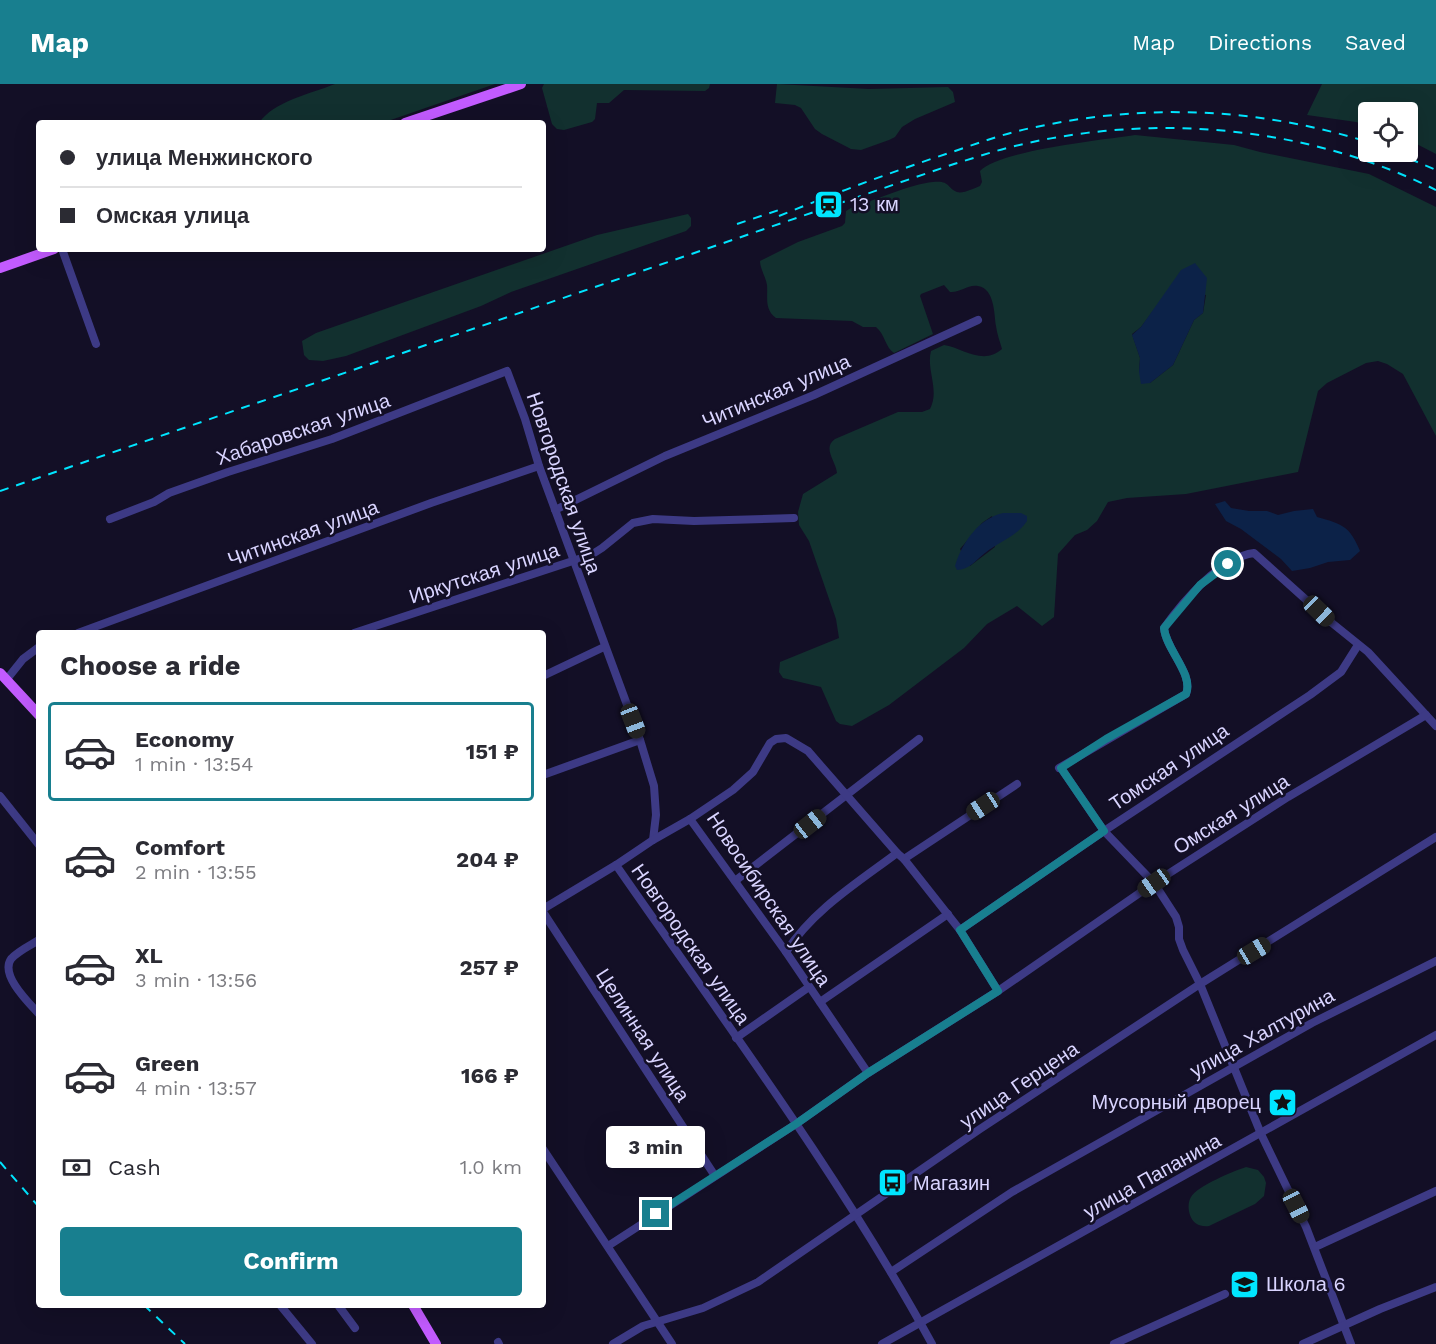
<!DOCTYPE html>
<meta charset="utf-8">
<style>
body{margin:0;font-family:"Work Sans",sans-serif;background:#f2f2f3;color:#2b2b33;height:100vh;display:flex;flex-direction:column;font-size:22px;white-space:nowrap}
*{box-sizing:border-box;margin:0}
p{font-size:20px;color:#7c7c81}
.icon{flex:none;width:33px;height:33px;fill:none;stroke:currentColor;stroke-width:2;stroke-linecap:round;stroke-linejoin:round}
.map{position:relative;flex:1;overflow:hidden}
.panel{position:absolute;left:36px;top:546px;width:510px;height:678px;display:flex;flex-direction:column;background:#fff;border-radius:6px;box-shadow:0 6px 24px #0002}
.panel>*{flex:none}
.guide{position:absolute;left:36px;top:36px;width:510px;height:132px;border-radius:6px;box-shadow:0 6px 24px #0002;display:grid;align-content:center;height:132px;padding:0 24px;background:#fff}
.controls{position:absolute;left:1358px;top:18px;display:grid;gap:12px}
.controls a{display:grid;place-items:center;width:60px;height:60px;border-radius:6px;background:#fff;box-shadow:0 6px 24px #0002;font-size:30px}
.end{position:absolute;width:27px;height:27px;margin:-14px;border:8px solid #187f8f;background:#fff;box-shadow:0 0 0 3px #fff}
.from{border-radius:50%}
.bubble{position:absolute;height:42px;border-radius:6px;background:#fff;box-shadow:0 6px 24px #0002;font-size:20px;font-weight:700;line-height:42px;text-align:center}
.car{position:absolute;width:18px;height:36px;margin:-18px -9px;border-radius:8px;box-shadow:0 0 4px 2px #0007;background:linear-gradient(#222 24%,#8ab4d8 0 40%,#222 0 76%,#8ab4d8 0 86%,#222 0)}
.guide b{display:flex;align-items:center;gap:21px;height:57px;font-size:22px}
.guide b+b{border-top:2px solid #e1e1e2}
.guide i{width:15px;height:15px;background:#2b2b33}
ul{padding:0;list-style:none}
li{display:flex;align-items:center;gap:18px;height:99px;margin:0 12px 9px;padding:0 12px;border:3px solid transparent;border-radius:6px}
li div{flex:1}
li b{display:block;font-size:22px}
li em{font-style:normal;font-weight:700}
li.active{border-color:#187f8f}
li>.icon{width:54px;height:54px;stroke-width:1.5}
h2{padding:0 24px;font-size:27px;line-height:72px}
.pay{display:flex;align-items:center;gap:15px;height:66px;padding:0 24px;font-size:22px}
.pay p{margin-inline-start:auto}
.button{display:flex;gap:12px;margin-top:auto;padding:12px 24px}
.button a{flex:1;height:69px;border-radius:6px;background:#187f8f;color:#fff;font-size:24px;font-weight:700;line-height:69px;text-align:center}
header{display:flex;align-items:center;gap:36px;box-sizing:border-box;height:84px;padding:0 30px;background:#187f8f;color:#fff}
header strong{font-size:28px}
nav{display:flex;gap:33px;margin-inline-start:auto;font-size:21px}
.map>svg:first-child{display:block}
.green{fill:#12302f;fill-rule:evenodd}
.water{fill:#0c2248}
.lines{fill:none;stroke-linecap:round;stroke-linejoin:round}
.minor{stroke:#3d3a85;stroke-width:8}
.major{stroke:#c25bff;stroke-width:10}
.rail{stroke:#00e5ff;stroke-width:2;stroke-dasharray:9 8;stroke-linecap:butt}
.route{stroke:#187f8f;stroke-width:8}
.labels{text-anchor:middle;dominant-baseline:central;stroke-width:5;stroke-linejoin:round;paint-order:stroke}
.poi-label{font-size:20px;fill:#d9d4ff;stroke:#130f26;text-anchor:start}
.street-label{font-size:20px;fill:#d9d4ff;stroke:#130f26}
</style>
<header>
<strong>Map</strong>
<nav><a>Map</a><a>Directions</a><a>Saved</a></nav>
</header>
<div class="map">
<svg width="1436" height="1260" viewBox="0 0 1436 1260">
<rect width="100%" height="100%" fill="#130f26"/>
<g class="green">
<path d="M335,0H495L382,39H259C274,17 310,10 335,0Z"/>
<path d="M544,0H710L709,4L705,7L624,6L609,19H597L595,35L592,38L564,46L557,45L552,40L542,4Z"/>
<path d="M777,0L869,5L948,3L953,8L955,18L915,35L902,43L895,53L889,56L861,66L851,65L822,50L815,45L801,24L795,21L775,19Z"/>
<path d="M1322,0H1436V70L1407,55V28H1368V42L1356,38L1307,31Z"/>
<path d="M1135,51L1234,61L1260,68L1369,90L1436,123V352L1403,290L1387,280L1378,277L1366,279L1327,299L1318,307L1298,388L1186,410L1127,414L1108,418L1097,437L1087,446L1075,451L1058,470L1054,533L1042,542L1017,522L987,540L964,564L889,621L852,642L840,640L836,637L821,603L783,594L779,588L780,578L839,554L836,535L809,457L799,441L798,428L803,410L837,389C836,377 822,364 835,355L898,328H922L930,325C940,306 926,286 931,267L944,261C963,264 983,282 1002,265C1000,258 997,250 996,242C994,230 995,205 978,202C968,200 960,209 950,208L944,201L921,210L920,212L933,250L894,269C885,263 885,250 876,243H863L852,237L776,234C764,225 768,213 767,201C766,193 760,185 760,177L798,158L842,142L845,139L846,127L851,124C873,117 910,100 933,98C950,96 947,104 957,108C963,110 975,104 980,102L982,98L980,87C1001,66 1103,56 1135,51ZM1167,208L1206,211L1203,229L1194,236L1173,281L1150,299L1139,288L1140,274L1132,250L1141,243ZM992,432L995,463L970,482L960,465L982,439Z"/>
<path d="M688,130L691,134V142L686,147L511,208L481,222L346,272L323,277L309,276L304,271L302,257L316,249L597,151Z"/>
<path d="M1246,1083L1258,1086L1264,1093L1266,1099L1264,1112L1255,1120L1209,1142C1200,1143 1193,1140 1190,1131C1188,1125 1188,1118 1191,1113C1197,1102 1234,1087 1246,1083Z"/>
</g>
<g class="water">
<path d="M1195,179L1207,194L1203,229L1194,236L1173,281L1150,299L1141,300L1139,288L1140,274L1132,251L1141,243L1181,186Z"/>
<path d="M1225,417L1231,424L1249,427H1267L1278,431L1294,427L1313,425L1317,433C1342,440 1350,442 1360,467L1350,476L1328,478L1310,484L1292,487L1281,475L1241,445L1226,437L1215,420Z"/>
<path d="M1003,429H1021L1027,432V437C1016,453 1000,457 985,469C976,476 969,486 957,486L955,482C962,459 978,435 1003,429Z"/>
</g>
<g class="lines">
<g class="minor">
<path d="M62,165L96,260"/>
<path d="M555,426L665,372L814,311L978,236"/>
<path d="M110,435L154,418L169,409L228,388L332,355L507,287L525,335L539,382L640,656L654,702L656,731L653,756L616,781C725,938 840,1092 932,1260"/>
<path d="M78,549L431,419L539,382"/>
<path d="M354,549L591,471L602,464L633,439L653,435L694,437L794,434"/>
<path d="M543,592L604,563"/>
<path d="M7,595L23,575L39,563"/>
<path d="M1059,684L1186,610C1194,590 1166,566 1164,544C1183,517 1221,473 1254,469L1332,539L1368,568L1436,642"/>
<path d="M1061,684L1104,747L1154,799L1176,833L1179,843V855L1183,866L1200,900L1261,1050L1306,1143L1351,1260"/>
<path d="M543,691L640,656"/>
<path d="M0,712L39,761"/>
<path d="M653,756L690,735"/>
<path d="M904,775L1017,700"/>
<path d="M735,797L919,655"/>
<path d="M543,825L616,781"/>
<path d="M543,828L715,1092"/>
<path d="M960,846L1104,747L1310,611L1341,588L1358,561"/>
<path d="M39,856C31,861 18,867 11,875C0,891 28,918 39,930"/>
<path d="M786,868C813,826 857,799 897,769"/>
<path d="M820,918L948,830"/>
<path d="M736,954L809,903"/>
<path d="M868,989L786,868L690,735L733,706L753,688L770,659L776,655L786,654L808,667L897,769L904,775L960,846L998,907"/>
<path d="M543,1065L672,1260"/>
<path d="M608,1162L796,1040L868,989L998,907L1154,799L1288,713L1426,631"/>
<path d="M1315,1163L1436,1107"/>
<path d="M891,1188L1012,1108L1312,939L1436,877"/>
<path d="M280,1221L312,1260"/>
<path d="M338,1221L355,1244"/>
<path d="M498,1258L499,1260"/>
<path d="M613,1260L643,1242L703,1224L758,1198L980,1045L1200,900L1436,753"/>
<path d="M882,1260L1436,951"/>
<path d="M1114,1260L1225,1210"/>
<path d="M1303,1260L1380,1225L1436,1203"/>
</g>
<g class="major">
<path d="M405,39L521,0"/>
<path d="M0,184L54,165"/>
<path d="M0,589L39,631"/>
<path d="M413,1221L436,1260"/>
</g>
<g class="rail">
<path d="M1394,68L1436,86"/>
<path d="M779,132C838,108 897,86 958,66C984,57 1009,48 1036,43C1148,19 1259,24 1368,58"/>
<path d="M737,140L785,124"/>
<path d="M0,407L954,80C974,74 994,67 1015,62C1155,28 1307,42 1436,106"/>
<path d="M0,1078L39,1123"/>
<path d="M144,1221L185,1260"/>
</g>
</g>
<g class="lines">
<path class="route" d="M656,1130L796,1040L868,989L998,907L960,846L1104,747L1061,684L1106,655L1186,610C1194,590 1166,566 1164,544L1200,501L1228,480"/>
</g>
<defs>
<symbol id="station-square" viewBox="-11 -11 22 22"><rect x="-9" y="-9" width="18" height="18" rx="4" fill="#00e5ff" stroke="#130f26"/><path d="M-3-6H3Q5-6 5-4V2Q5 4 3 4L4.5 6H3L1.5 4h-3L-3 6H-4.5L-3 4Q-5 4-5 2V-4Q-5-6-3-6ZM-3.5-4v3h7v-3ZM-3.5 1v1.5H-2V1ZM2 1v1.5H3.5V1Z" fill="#111"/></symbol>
<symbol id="sight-square" viewBox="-11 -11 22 22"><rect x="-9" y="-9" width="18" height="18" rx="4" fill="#00e5ff" stroke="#130f26"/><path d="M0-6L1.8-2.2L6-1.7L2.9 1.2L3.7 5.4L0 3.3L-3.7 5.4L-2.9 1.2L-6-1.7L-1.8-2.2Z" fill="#111"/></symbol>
<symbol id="bus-square" viewBox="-11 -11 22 22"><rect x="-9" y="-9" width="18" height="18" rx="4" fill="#00e5ff" stroke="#130f26"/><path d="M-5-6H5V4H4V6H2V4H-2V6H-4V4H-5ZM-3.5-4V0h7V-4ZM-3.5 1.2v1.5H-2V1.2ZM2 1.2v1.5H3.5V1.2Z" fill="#111"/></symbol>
<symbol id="school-square" viewBox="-11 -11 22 22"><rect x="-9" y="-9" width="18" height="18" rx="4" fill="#00e5ff" stroke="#130f26"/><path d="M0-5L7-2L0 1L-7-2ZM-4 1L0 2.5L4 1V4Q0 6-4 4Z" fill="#111"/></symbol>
</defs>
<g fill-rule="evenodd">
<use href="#station-square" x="812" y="104" width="33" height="33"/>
<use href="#sight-square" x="1266" y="1002" width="33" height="33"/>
<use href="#bus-square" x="876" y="1082" width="33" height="33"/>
<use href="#school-square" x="1228" y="1184" width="33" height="33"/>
</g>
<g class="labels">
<g class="poi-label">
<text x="850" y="120">13 км</text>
<text x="1261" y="1018" text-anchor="end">Мусорный дворец</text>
<text x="913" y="1099">Магазин</text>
<text x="1266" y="1200">Школа 6</text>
</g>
<g class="street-label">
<text transform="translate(776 307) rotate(-23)">Читинская улица</text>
<text transform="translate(303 345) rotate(-19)">Хабаровская улица</text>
<text transform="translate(564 399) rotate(71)">Новгородская улица</text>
<text transform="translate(303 449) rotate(-20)">Читинская улица</text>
<text transform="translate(484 489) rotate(-18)">Иркутская улица</text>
<text transform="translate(1169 683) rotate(-34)">Томская улица</text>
<text transform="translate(1231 730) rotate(-32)">Омская улица</text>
<text transform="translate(769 815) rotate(56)">Новосибирская улица</text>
<text transform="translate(691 860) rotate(55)">Новгородская улица</text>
<text transform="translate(1262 949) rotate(-29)">улица Халтурина</text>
<text transform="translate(643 951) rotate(57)">Целинная улица</text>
<text transform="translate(1019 1001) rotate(-34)">улица Герцена</text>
<text transform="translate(1152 1092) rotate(-29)">улица Папанина</text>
</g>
</g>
</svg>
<div class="controls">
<a><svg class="icon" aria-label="locate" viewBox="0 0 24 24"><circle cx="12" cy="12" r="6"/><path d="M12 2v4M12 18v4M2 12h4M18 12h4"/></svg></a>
</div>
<i class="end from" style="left:1228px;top:480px"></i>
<i class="end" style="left:656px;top:1130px"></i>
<div class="bubble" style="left:606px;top:1042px;width:99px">3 min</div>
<i class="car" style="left:1319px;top:527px;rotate:134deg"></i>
<i class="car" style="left:633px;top:637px;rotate:159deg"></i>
<i class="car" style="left:983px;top:722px;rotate:237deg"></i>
<i class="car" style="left:810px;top:740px;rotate:52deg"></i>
<i class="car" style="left:1154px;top:799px;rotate:235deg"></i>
<i class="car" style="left:1254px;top:867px;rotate:59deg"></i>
<i class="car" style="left:1296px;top:1122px;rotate:153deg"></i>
<div class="guide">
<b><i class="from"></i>улица Менжинского</b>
<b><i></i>Омская улица</b>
</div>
<section class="panel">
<h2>Choose a ride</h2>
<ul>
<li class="active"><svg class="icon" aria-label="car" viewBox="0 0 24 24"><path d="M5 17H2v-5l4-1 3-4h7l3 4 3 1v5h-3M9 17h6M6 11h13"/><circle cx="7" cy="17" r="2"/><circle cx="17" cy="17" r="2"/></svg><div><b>Economy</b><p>1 min · 13:54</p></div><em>151 ₽</em></li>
<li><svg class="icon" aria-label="car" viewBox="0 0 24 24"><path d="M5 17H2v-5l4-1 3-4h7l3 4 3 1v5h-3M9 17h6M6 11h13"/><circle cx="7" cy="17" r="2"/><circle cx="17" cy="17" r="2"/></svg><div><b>Comfort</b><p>2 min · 13:55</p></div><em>204 ₽</em></li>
<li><svg class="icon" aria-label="car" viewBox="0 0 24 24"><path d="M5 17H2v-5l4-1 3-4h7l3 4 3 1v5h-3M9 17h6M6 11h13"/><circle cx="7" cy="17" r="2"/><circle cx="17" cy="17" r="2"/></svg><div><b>XL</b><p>3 min · 13:56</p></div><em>257 ₽</em></li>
<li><svg class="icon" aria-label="car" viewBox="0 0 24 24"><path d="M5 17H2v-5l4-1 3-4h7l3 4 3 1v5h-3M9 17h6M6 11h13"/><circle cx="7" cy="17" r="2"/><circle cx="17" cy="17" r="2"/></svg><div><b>Green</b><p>4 min · 13:57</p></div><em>166 ₽</em></li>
</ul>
<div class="pay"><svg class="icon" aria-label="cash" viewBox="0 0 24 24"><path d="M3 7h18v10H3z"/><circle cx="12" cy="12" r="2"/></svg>Cash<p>1.0 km</p></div>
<div class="button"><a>Confirm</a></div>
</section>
</div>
